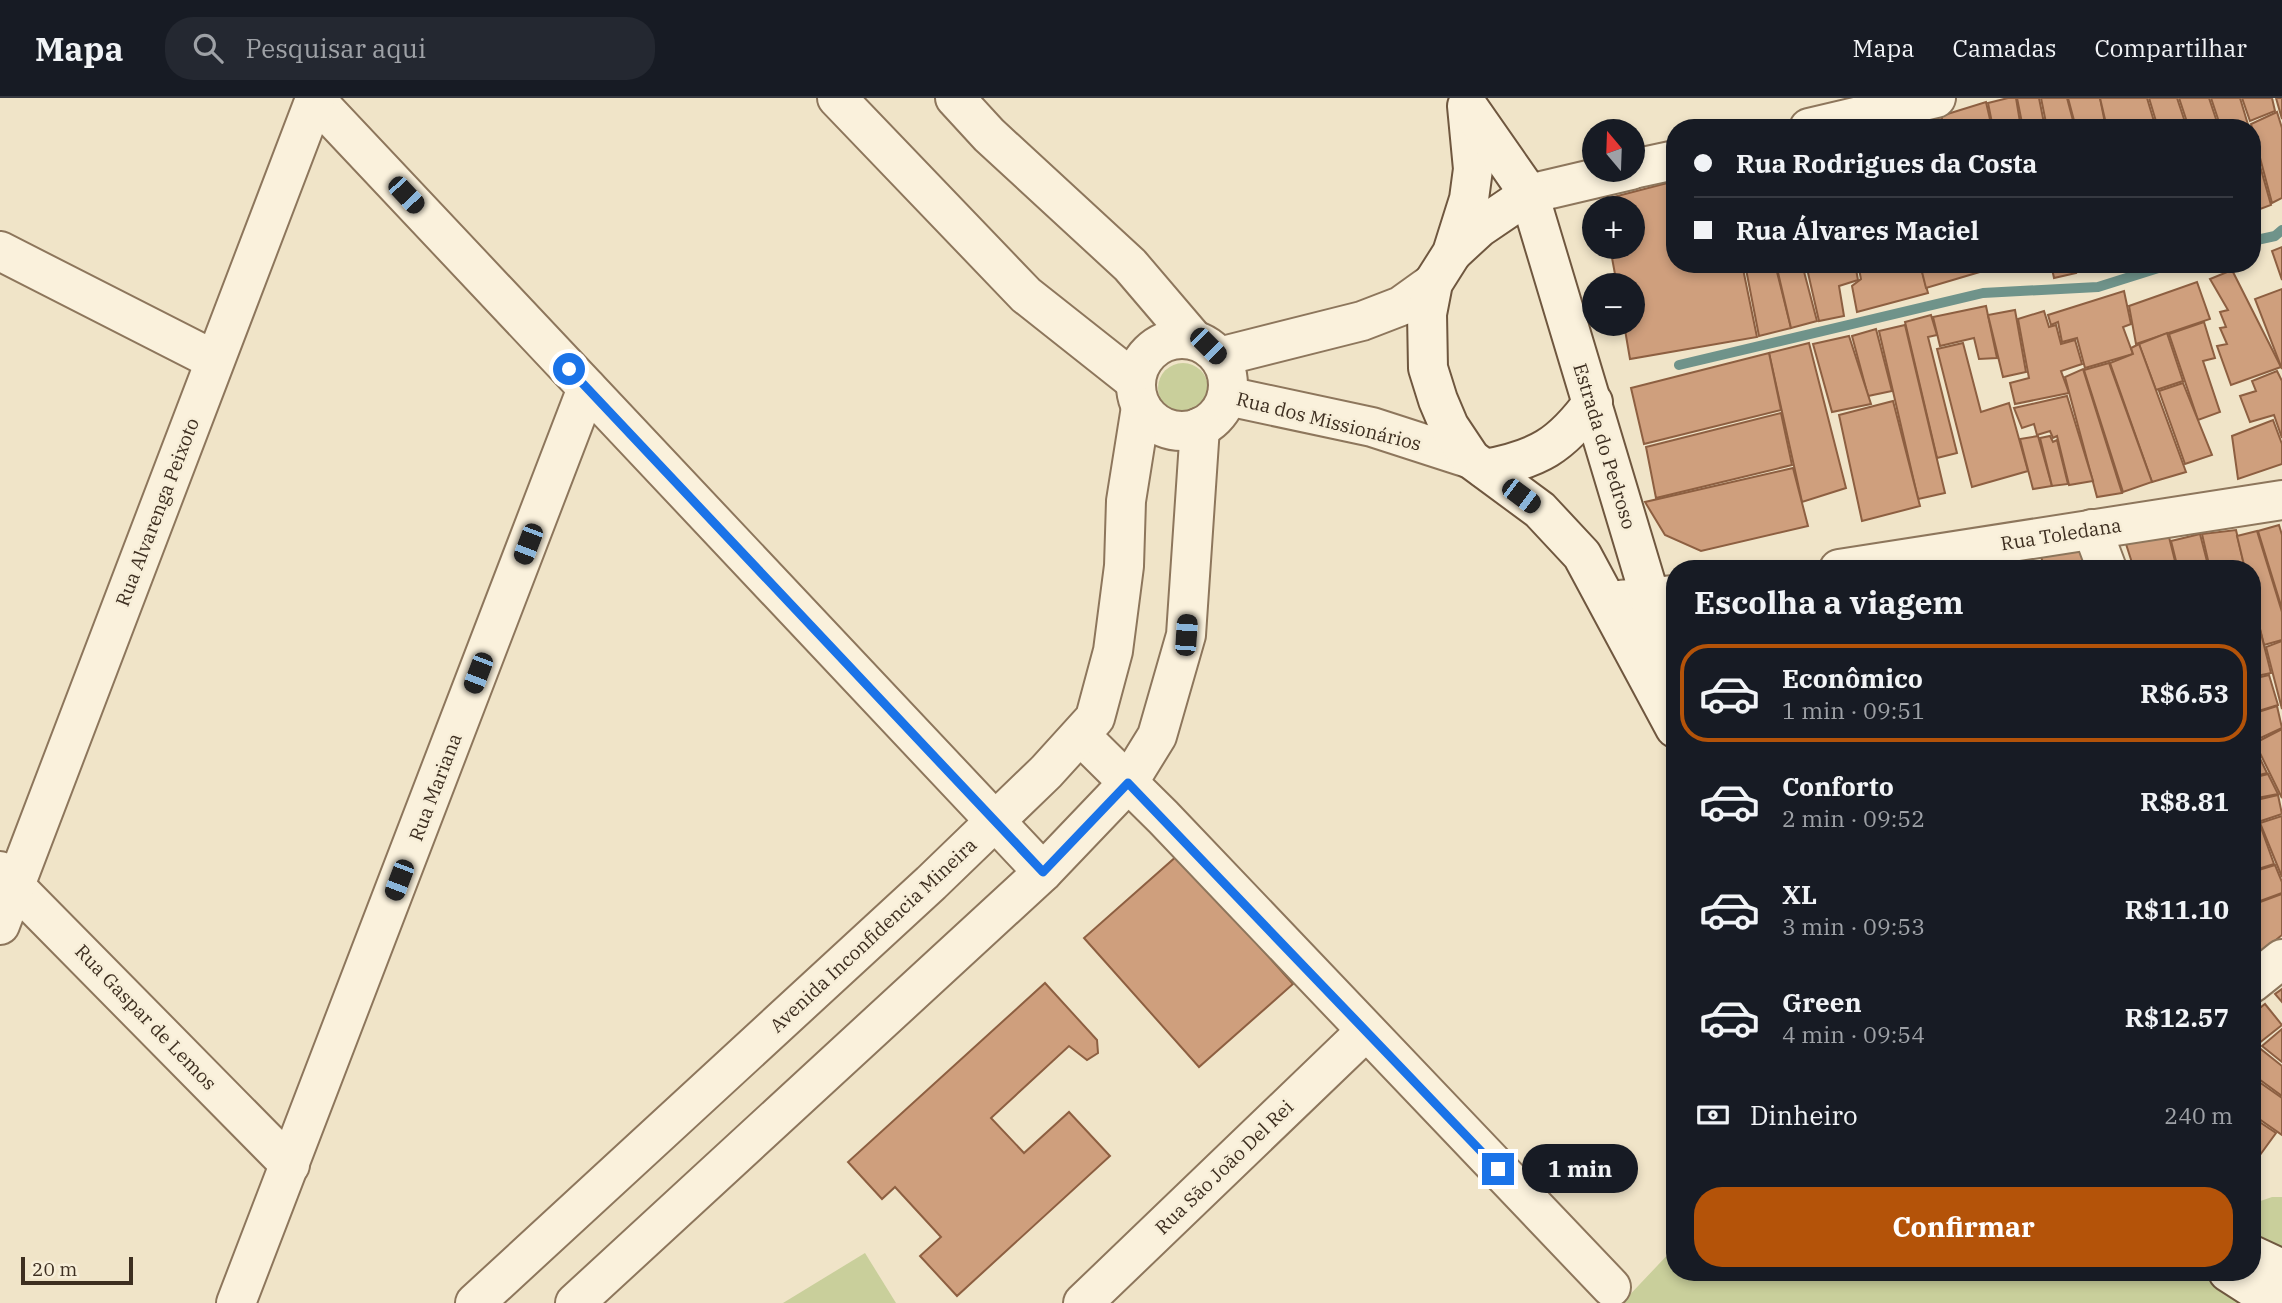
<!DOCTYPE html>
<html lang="pt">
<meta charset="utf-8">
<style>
body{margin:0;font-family:"IBM Plex Serif",serif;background:#242831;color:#f1f3f6;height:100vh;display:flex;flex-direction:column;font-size:26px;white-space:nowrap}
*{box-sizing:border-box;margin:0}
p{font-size:23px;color:#9ea1a6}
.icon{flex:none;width:38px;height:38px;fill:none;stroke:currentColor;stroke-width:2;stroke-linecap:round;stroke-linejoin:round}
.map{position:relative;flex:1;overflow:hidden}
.drawer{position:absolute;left:1666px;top:462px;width:595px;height:721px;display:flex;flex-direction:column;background:#171b24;border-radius:28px;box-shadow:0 4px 10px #0003}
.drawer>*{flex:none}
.hud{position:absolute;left:1666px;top:21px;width:595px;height:154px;border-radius:28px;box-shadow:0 4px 10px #0003;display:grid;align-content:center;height:154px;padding:0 28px;background:#171b24}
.needle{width:46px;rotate:341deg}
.controls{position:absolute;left:1582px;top:21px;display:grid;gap:14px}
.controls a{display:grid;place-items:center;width:63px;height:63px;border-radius:50%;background:#171b24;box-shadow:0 4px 10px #0003;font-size:35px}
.scale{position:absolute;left:21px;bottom:18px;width:112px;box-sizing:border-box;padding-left:7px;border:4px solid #3d2e20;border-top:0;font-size:19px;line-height:24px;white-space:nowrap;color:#3d2e20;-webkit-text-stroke:5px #f7eed8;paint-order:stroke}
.end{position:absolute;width:32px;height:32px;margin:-16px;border:9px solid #1a73e8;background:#fff;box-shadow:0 0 0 4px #fff}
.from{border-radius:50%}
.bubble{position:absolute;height:49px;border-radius:24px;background:#171b24;box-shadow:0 4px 10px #0003;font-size:23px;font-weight:800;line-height:49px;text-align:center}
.car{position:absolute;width:21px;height:42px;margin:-21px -10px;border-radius:9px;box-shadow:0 0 5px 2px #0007;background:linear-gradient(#222 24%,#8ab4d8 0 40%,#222 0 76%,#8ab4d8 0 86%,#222 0)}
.hud b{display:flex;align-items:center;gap:24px;height:66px;font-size:26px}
.hud b+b{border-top:2px solid #363941}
.hud i{width:18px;height:18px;background:#f1f3f6}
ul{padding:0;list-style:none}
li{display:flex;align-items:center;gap:21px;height:98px;margin:0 14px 10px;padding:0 14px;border:4px solid transparent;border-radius:28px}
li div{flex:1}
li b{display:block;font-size:26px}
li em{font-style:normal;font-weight:800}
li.selected{border-color:#b45309}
li>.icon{width:63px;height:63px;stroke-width:1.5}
h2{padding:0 28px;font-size:32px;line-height:84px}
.pay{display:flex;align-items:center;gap:18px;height:77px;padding:0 28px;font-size:26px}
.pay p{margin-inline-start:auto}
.action{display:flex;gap:14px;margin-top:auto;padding:14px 28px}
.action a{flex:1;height:80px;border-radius:28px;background:#b45309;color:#fff;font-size:28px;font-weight:800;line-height:80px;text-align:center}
header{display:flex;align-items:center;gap:42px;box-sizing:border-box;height:98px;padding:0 35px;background:#171b24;border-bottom:2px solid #363941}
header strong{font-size:33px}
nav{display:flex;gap:38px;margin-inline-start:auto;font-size:24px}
.search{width:490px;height:63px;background:#242831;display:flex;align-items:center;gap:18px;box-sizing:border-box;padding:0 24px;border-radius:28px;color:#9ea1a6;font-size:26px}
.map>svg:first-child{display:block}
.green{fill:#c9cf9b}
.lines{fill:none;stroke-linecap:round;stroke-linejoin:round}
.stream{stroke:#6f938a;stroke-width:10}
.building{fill:#cf9f7d;stroke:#8d5f41;stroke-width:2}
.minor-casing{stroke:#8d765c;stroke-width:42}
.secondary-casing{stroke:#6f573f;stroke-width:42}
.minor{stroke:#faf1dc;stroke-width:38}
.secondary{stroke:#faf1dc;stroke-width:38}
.route{stroke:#1a73e8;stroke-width:9}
.labels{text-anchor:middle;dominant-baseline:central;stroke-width:5;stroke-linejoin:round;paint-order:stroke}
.street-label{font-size:19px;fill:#3d2e20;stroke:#f7eed8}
</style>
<header>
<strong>Mapa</strong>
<div class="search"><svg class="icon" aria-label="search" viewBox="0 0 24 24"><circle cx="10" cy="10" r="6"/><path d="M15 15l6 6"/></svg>Pesquisar aqui</div>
<nav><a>Mapa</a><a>Camadas</a><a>Compartilhar</a></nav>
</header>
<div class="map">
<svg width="2282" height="1205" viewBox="0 0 2282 1205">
<rect width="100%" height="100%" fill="#f0e4c8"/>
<g class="green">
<circle cx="1183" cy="290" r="25"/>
<path d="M2272,1099H2282V1205H1622L1675,1149V1174H2252V1106Z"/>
<path d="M865,1155L896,1205H783Z"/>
</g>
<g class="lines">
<g class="stream">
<path d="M2252,143L2275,138L2282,132"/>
<path d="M1679,267L1983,195L2098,189L2171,166"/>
</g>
</g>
<g class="building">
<path d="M2008,0H2016L2021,30H1993L1988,5Z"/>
<path d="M2017,0H2039L2045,30H2023Z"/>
<path d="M2041,0H2067L2075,30H2047Z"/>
<path d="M2068,0H2100L2106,30H2076Z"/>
<path d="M2100,0H2147L2156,30H2107Z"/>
<path d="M2149,0H2177L2187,30H2158Z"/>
<path d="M2179,0H2209L2219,30H2189Z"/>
<path d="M2211,0H2240L2249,30H2221Z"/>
<path d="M2242,0H2272L2275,13L2250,23Z"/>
<path d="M2276,0H2282V21Z"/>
<path d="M1986,4L1992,30H1944L1941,18Z"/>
<path d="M1940,13L1944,30H1920L1917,19Z"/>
<path d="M2277,14L2282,30V100L2272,105L2251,26Z"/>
<path d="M1916,19L1919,30H1888Z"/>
<path d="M2255,50L2271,107L2252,114V51Z"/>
<path d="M1675,83V166H1742L1757,239L1630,261L1624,226H1633V187H1617L1610,149H1633V110H1603L1602,102Z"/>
<path d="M2282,149V182L2272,153Z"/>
<path d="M1745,166H1775L1791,230L1759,238Z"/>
<path d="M1776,166H1802L1817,223L1791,230Z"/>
<path d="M1806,166H1855L1858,182L1839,188L1844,218L1819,223Z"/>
<path d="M1858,166H1920L1928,195L1857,214L1852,188L1861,181Z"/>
<path d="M1920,166H1981L1983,173L1926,190Z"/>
<path d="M2022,166H2051V167L2023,171Z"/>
<path d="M2051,166H2073L2076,175L2054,180Z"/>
<path d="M2232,172L2281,269L2231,287L2217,248L2227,246L2220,230L2226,229L2220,214L2228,212L2210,181Z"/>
<path d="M2197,184L2210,221L2136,246L2129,208Z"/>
<path d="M2282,191V271L2255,201Z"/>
<path d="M2124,193L2131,226L2123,229L2133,256L2085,270L2077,240L2062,244L2058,224L2051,227L2048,217Z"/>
<path d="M1986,208L1997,260L1979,261L1974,240L1940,248L1933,219Z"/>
<path d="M2015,212L2026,274L2003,279L1988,217Z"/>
<path d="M2044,213L2049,229L2056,227L2061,246L2075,242L2082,266L2061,273L2069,295L2015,306L2010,285L2029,280L2018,221Z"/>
<path d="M1931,217L1937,237L1928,239L1957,355L1937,360L1905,224Z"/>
<path d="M2204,224L2215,260L2203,263L2220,314L2198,322L2169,236Z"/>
<path d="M1905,227L1945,395L1918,401L1879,233Z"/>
<path d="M1876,231L1892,293L1868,298L1852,238Z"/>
<path d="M2167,235L2183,283L2156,292L2139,246Z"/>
<path d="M1849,238L1871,306L1832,314L1813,246Z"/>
<path d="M1809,245L1846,390L1802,404L1769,255Z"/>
<path d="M1963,245L1981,314L2009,305L2028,373L1972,389L1937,251Z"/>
<path d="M2139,246L2186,374L2152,384L2110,265L2133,256L2131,250Z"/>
<path d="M1769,255L1781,312L1644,346L1631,290Z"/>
<path d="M2109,265L2152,384L2123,394L2084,272Z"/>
<path d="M2083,271L2122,395L2097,399L2065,279Z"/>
<path d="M2277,273L2282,283V340L2274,317L2250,324L2240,298L2256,293L2252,283Z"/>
<path d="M2183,285L2212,357L2185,366L2159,293Z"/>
<path d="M2067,298L2093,383L2069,387L2057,338L2053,340L2050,333L2037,337L2034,326L2022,330L2014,310Z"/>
<path d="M1893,303L1920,408L1862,423L1839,317Z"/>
<path d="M1781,315L1792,367L1656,400L1646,349Z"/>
<path d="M2273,322L2282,346V366L2238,381L2232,338Z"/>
<path d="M2038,338L2052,388L2033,391L2020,341Z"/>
<path d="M2050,338L2053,344L2057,342L2068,386L2052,388L2040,340Z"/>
<path d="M1793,370L1808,428L1701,453L1665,437L1645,404Z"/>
<path d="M2279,427L2282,437V511L2258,433Z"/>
<path d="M2236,432L2245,471H2210L2202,436Z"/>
<path d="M2257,433L2282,514V542L2264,547L2252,499V471H2245L2237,438Z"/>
<path d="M2168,435L2177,471H2134L2126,446Z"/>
<path d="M2200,436L2209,471H2178L2171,443Z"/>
<path d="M2077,439L2087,471H2044L2039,449Z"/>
<path d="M2252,500L2271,575L2252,579Z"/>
<path d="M2282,543V611L2266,549Z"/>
<path d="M2269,577L2278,607L2252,615V581Z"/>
<path d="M2277,608L2282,630L2252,644V616Z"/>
<path d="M2282,631V700L2255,645Z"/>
<path d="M2252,644L2267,675L2252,679Z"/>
<path d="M2268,676L2278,696L2252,701V680Z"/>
<path d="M2278,697L2282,716L2252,726V703Z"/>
<path d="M2282,718V779L2260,725Z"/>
<path d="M2259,724L2274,766L2252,773V727Z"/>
<path d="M1178,757L1293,886L1199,969L1084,840Z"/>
<path d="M2275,767L2282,784V795L2252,806V774Z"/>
<path d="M2282,796V837L2261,854L2252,827V807Z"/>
<path d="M1045,885L1097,942L1098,955L1087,962L1069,948L991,1020L1024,1055L1069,1014L1110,1058L957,1198L920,1158L941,1139L895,1089L882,1101L848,1064Z"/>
<path d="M2282,891V904L2275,896Z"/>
<path d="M2265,906L2282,927L2258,946L2252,941V916Z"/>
<path d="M2282,931V964L2262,948Z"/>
<path d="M2252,944L2282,968V998L2252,976Z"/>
<path d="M2252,979L2282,1000V1037L2252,1016Z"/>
<path d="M2252,1019L2276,1035L2260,1057L2252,1052Z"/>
</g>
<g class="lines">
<defs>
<g id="minor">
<path d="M314,0L1043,774"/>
<path d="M837,0L1026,197L1136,284"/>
<path d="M955,0L989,37L1130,167L1194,242"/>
<path d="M1809,30L1936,0"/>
<path d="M1633,71L1675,62"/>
<path d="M1529,96L1631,72"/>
<path d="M0,153L214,262"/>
<circle cx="1182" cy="287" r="46"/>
<path d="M1219,259L1362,223L1401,208L1433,185"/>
<path d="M1227,298L1372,329L1471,361"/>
<path d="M2092,431L2107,471"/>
<path d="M1839,471L2282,402"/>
<path d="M1609,503L1675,497"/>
<path d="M1081,638L1163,719L1611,1189"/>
<path d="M0,773L290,1067"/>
<path d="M0,827L315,1"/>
<path d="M2252,885L2282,861"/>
<path d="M236,1205L587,290"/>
<path d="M475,1205L931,785L1046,674L1095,620L1113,553L1124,468L1126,403L1141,309"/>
<path d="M575,1205L1043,774L1128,685L1157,638L1186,537L1200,329"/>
<path d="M1083,1205L1366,933"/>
</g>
<g id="secondary">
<path d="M1467,8L1473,71L1469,101L1452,155L1433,185L1427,216L1428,270L1438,302L1449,328L1471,361L1540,412L1582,457L1675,630"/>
<path d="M1469,10L1529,96L1675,582"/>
<path d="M1453,154L1479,130L1529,96"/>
<path d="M1485,371C1538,361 1561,348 1593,304"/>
<path d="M2252,1157L2282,1171"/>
<path d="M2228,1174L2276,1205"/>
</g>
</defs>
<use href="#minor" class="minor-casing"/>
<use href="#secondary" class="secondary-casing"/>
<use href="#minor" class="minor"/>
<use href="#secondary" class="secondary"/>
</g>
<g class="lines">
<path class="route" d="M569,271L1043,774L1128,685L1498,1071"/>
</g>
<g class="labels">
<g class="street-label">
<text transform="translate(1329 323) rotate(14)">Rua dos Missionários</text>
<text transform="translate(1605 348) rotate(73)">Estrada do Pedroso</text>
<text transform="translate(157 414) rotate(-69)">Rua Alvarenga Peixoto</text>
<text transform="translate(2061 436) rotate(-9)">Rua Toledana</text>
<text transform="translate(435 689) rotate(-69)">Rua Mariana</text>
<text transform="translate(873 837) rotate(-43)">Avenida Inconfidencia Mineira</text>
<text transform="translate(146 919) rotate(46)">Rua Gaspar de Lemos</text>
<text transform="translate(1224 1069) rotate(-44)">Rua São João Del Rei</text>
</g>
</g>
</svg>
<div class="controls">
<a><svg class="needle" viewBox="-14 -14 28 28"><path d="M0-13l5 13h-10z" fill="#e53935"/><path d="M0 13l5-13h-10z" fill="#9ea1a6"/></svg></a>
<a>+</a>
<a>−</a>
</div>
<div class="scale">20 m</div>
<i class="end from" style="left:569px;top:271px"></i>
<i class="end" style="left:1498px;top:1071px"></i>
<div class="bubble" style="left:1522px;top:1046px;width:116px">1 min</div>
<i class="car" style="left:406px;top:97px;rotate:137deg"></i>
<i class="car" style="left:1208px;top:248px;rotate:135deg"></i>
<i class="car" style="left:1521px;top:398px;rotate:127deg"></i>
<i class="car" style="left:528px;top:446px;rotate:201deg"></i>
<i class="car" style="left:1186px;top:537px;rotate:4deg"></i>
<i class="car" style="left:478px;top:575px;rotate:201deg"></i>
<i class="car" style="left:399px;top:782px;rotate:201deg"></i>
<div class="hud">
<b><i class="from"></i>Rua Rodrigues da Costa</b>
<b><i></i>Rua Álvares Maciel</b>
</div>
<section class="drawer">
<h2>Escolha a viagem</h2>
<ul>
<li class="selected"><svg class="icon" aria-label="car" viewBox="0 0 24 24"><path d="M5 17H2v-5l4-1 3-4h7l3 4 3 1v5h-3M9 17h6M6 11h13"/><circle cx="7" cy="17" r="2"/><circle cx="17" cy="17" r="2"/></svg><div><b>Econômico</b><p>1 min · 09:51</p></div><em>R$6.53</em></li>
<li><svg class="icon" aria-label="car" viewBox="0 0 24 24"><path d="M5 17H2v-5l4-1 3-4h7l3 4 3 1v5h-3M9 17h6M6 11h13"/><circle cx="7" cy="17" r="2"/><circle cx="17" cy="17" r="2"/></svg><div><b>Conforto</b><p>2 min · 09:52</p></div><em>R$8.81</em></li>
<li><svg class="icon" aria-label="car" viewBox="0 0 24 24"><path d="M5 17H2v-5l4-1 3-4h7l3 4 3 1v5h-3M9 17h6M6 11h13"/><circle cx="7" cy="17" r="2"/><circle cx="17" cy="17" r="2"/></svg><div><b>XL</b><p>3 min · 09:53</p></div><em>R$11.10</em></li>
<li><svg class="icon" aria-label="car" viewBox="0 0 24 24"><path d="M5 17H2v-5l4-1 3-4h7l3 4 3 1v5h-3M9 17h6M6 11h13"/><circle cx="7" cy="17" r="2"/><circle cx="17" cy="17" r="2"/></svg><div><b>Green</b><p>4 min · 09:54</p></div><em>R$12.57</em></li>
</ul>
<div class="pay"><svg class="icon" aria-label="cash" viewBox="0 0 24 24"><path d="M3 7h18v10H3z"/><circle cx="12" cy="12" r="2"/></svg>Dinheiro<p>240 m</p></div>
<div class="action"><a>Confirmar</a></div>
</section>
</div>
